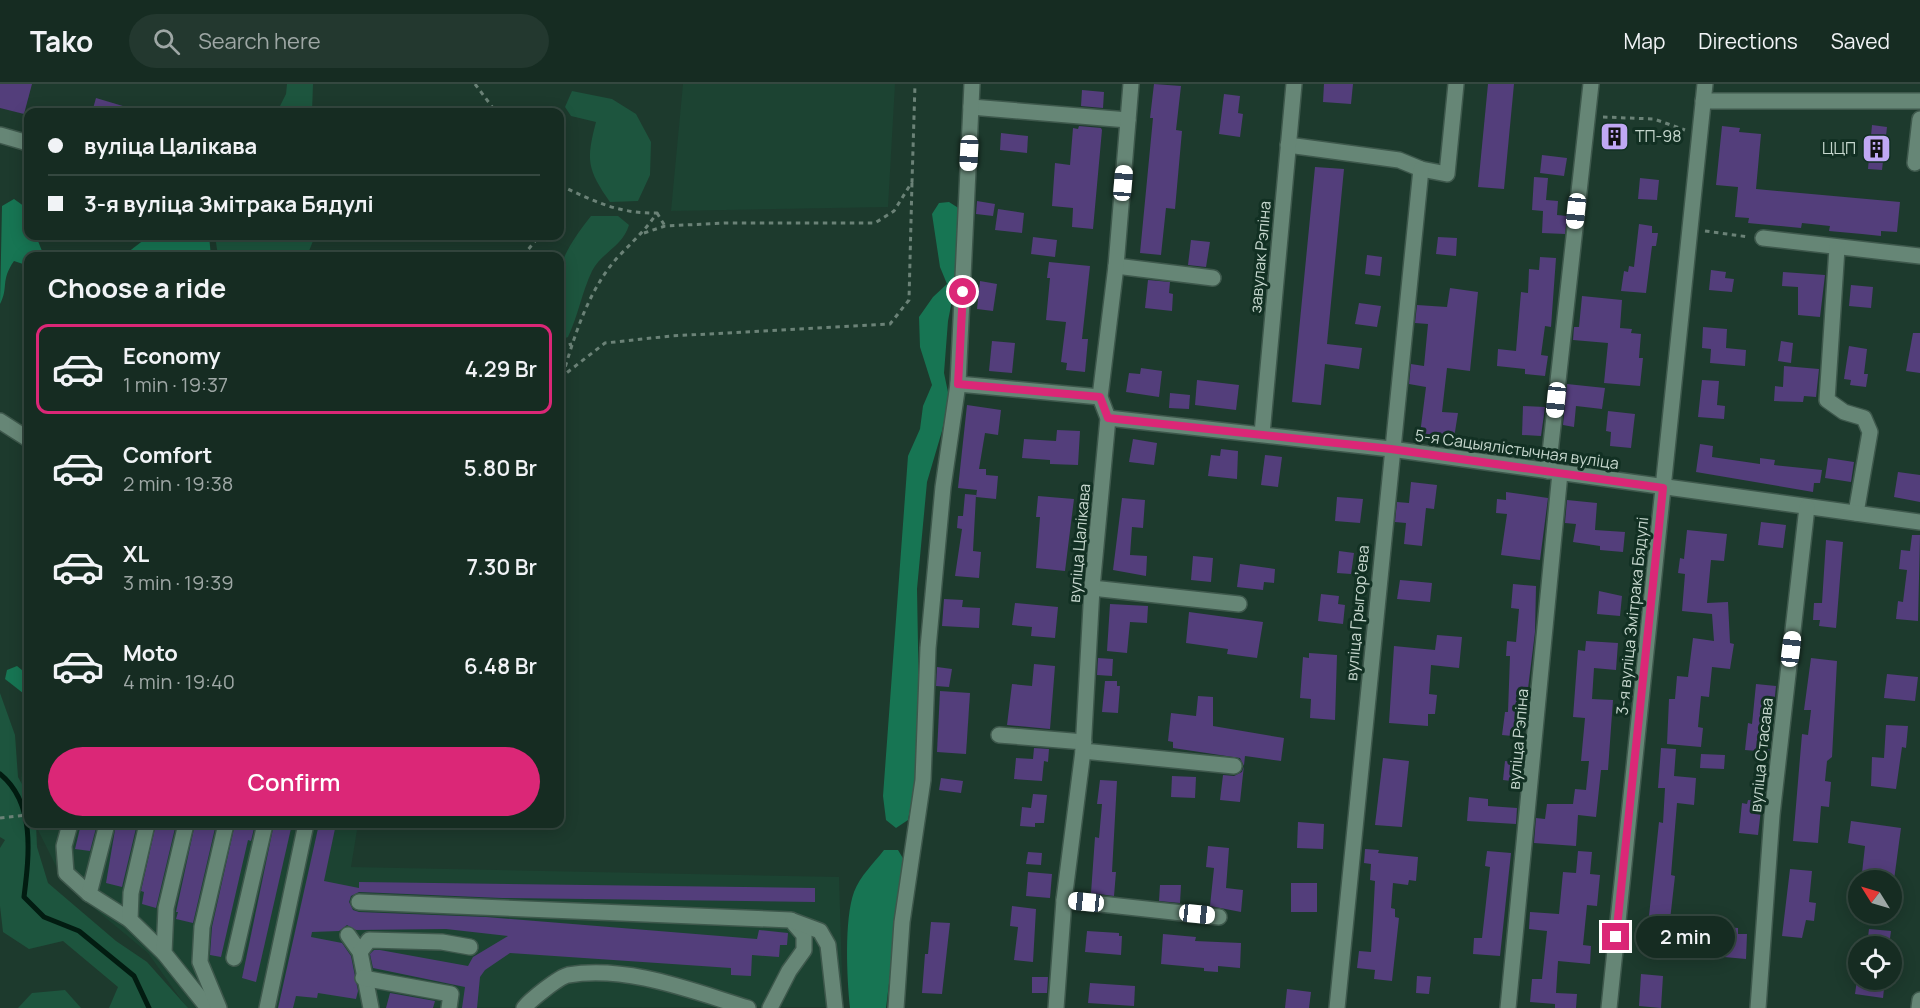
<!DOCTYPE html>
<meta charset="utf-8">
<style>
body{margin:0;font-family:Manrope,sans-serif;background:#23382f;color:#f1f3f6;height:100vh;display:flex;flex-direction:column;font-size:22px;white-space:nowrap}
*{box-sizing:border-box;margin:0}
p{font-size:20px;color:#9ea7a5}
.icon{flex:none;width:33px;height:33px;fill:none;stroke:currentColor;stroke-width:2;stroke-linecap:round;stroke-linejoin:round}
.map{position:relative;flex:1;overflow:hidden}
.panel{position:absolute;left:24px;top:168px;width:540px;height:576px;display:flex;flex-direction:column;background:#162c22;border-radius:12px;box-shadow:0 3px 15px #0003,0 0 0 2px #354840}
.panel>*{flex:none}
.top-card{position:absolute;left:24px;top:24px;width:540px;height:132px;border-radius:12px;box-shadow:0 3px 15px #0003,0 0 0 2px #354840;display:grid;align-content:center;height:132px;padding:0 24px;background:#162c22}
.needle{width:39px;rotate:307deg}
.buttons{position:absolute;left:1848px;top:786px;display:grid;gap:12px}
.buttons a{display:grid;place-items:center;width:54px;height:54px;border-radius:50%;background:#162c22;box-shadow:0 3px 15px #0003,0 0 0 2px #354840;font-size:30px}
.end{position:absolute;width:27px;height:27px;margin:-14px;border:8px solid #db2777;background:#fff;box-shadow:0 0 0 3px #fff}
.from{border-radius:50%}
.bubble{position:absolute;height:42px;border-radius:21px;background:#162c22;box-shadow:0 3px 15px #0003,0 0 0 2px #354840;font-size:20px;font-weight:600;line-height:42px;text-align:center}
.car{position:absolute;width:18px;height:36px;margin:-18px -9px;border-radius:8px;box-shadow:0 0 4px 2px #0007;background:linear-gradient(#fff 24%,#345 0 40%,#fff 0 76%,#345 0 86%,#fff 0)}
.top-card b{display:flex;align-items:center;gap:21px;height:57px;font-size:22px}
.top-card b+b{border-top:2px solid #354840}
.top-card i{width:15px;height:15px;background:#f1f3f6}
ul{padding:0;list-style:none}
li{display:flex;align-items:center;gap:18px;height:90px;margin:0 12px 9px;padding:0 12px;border:3px solid transparent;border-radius:12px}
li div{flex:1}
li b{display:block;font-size:22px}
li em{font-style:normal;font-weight:600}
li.on{border-color:#db2777}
li>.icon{width:54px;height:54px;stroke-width:1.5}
h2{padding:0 24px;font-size:27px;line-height:72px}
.button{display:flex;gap:12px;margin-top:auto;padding:12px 24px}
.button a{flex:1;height:69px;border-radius:36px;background:#db2777;color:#fff;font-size:24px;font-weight:600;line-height:69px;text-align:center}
header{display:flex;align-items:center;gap:36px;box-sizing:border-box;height:84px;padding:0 30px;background:#162c22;border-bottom:2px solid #354840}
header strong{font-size:28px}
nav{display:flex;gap:33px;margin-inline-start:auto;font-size:21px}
.search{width:420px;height:54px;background:#23382f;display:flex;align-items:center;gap:15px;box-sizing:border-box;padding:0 21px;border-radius:33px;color:#9ea7a5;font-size:22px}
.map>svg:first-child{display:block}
.built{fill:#1c4332}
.green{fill:#1d553e}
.forest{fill:#177553}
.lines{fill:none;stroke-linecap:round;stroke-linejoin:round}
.stream{stroke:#021c11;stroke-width:5}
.building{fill:#533e7b}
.minor-casing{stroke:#3e584c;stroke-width:18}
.path{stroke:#6b8277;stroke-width:3;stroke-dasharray:4.5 4.5;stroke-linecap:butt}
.minor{stroke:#668676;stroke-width:15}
.route{stroke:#db2777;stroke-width:8}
.labels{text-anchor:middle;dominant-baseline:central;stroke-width:6;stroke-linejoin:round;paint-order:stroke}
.poi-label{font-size:16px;fill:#c6d7ce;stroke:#123023;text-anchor:start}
.street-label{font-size:16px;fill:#c6d7ce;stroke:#123023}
</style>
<header>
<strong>Tako</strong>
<div class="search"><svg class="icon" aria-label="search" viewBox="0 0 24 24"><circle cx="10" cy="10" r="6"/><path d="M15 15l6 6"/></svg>Search here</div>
<nav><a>Map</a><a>Directions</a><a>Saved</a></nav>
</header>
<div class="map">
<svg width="1920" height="924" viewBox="0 0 1920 924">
<rect width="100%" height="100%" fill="#1d3a2d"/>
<g class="built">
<path d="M683,0H895L888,123L671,127Z"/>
<path d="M28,658V725L20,706L25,659Z"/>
<path d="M35,740H358L351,783L839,793L843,923L187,924L148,869L65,800Z"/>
</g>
<g class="green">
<path d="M287,0H313L312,28H277L286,10Z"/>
<path d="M572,7L612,15L636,30L651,58L650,91L638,117L610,118C587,85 586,76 596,38L571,32L565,23Z"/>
<path d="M591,132H618L629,141C623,162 601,169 592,187C582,208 578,232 568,253L560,256V236L565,221C545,192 573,155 591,132Z"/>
<path d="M215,152H315L307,172H218Z"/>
<path d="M0,609L15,651L18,693L28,711V740H36L37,763L48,799L116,857L147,878L188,924H109L118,903L63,857L29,865L3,848L0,822V764L5,756L0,753Z"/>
<path d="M65,906L81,924H18L32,909Z"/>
</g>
<g class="forest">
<path d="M14,115L28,125V152H36L44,172H28V189L23,180L14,177C0,197 9,203 0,220L2,122Z"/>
<path d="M949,118L960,125L955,201L948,237L944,289L949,313L942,347L927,398L917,505L920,674L908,736L896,744L886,736L883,712L908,372L920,345L923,322L932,301L920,263L919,233L933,213L947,200L940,183L932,130L939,119Z"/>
<path d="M149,152H209L211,172H123Z"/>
<path d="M17,582L28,591V613L5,595L7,586Z"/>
<path d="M884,766H898L904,776L886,924H850C847,894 844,836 854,808C860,792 874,779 884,766Z"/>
</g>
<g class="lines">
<path class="stream" d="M0,690C36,719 29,772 24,813L44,833L79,847L134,892L149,924"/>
</g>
<g class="building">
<path d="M0,0H32L24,30L0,24Z"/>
<path d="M1154,0L1181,2L1176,46L1182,47L1175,125L1166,124L1161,171L1140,169L1153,34H1150Z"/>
<path d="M1324,0H1353L1351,20L1323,18Z"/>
<path d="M1488,0H1514L1504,105L1478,103Z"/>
<path d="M1082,6L1104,8L1103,24L1081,22Z"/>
<path d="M1224,10L1240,12L1238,29L1243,30L1240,53L1219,50Z"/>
<path d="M96,14L133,25L132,28H92Z"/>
<path d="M1872,41L1887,43L1882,86L1868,85Z"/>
<path d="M1079,42L1101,44L1102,46L1093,145L1072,143L1073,124L1052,122L1055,79L1070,81L1073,44L1078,45Z"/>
<path d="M1722,42L1740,44L1739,48L1761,50L1756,105L1900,118L1897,148L1881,147V152L1862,150L1829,147L1830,142L1802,139L1801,144L1748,139L1749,134L1735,133L1738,103L1716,101Z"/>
<path d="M1602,43L1627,47L1625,60L1600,56Z"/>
<path d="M1001,49L1028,52L1027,69L1000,66Z"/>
<path d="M1542,71L1567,74L1564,92L1540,89Z"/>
<path d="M1315,83L1344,85L1327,260L1362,264L1359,285L1325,280L1321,321L1292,318Z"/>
<path d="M1534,93L1548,94L1546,116L1558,117L1557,131L1567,132L1565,150L1542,149L1543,127L1532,126Z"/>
<path d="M1640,94L1659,96L1657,116L1638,115Z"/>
<path d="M977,117L995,120L993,132L976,130Z"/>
<path d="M998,125L1024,129L1022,149L995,146Z"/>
<path d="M1639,140L1652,142V149H1658L1656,162H1652L1646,209L1621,207L1624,187L1628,188L1629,182L1634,183Z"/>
<path d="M1033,153L1057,156L1055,173L1031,170Z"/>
<path d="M1438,153L1457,154L1456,172L1436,170Z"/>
<path d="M1191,156L1210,158L1206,183L1188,181Z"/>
<path d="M1367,171L1382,173L1380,192L1365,190Z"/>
<path d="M1540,173L1556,174L1551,243L1545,242L1541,271L1548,272L1545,292L1525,290V285L1497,282L1498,265L1516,267L1521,208L1528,209L1529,185L1539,186Z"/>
<path d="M1049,178L1090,182L1082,255H1088L1085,288L1066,286L1067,279L1061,278L1066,238L1046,236L1050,194H1047Z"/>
<path d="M1711,186L1726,188L1725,194L1734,195L1732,208L1709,206Z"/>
<path d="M1783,188L1825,191L1820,233L1798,231V203L1782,202Z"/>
<path d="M1148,196L1170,198L1169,209L1173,210L1172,227L1145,224Z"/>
<path d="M980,197L997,200L993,227L977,225Z"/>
<path d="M1851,201L1873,203L1871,224L1849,222Z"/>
<path d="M1450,204L1478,208L1470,287L1447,284L1442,328L1458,329L1454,354L1420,350L1426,303L1409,300L1411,280L1424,282L1428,240L1415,239L1417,221L1447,223Z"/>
<path d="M1582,212L1622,216L1620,244L1632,245L1631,249L1641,250L1639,274H1643L1640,302L1604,299L1608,259L1573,256L1574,243H1579Z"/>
<path d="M1359,219L1381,222L1377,243L1355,240Z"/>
<path d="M1703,243L1727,245L1726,264L1746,266L1745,282L1710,279L1711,265L1702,264Z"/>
<path d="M1913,249H1920V289L1906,287Z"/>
<path d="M992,257L1015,259L1012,289L989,287Z"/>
<path d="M1781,257L1793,259L1791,279L1778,277Z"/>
<path d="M1849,262L1867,265L1864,290H1868L1866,303L1850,301L1851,296L1844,295Z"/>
<path d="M1784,282L1819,285L1816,313L1804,312L1803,318L1774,317L1775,302L1783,303Z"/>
<path d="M1141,284L1162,287L1159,313L1126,308L1129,289L1140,290Z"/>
<path d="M1197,296L1239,301L1236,326L1195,321Z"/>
<path d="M1702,296L1719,297L1717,321L1725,322L1724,335L1698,333Z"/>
<path d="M1567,300L1605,304L1602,325L1576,322L1574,343L1563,341Z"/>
<path d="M1170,309L1190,311L1189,325L1169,324Z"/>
<path d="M967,321L1001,326L998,351L985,349L979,385H986V391L998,392L996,415L976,413L977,406L958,404Z"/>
<path d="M1523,322L1545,323L1541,352L1522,351Z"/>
<path d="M1608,327L1635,330L1631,364L1610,362L1611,348L1606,347Z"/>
<path d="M1057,346L1080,347L1078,381L1050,380V376L1022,374L1024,355L1056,357Z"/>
<path d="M1133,355L1157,359L1154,381L1129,378Z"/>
<path d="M1700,360L1713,362L1712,373L1760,380V374L1775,376L1774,381L1822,386L1820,399H1814L1813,408L1696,388Z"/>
<path d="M1221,365L1238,367L1237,395L1208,392L1211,371L1220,372Z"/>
<path d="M1265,371L1282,373L1278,403L1261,401Z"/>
<path d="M1828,374L1854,378L1851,398L1825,394Z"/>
<path d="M1898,388L1920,391V418L1894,413Z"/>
<path d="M1411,398L1437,401L1434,425L1426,424L1422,462L1404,460L1406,439L1395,438L1397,418L1409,419Z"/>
<path d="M1506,408L1548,414L1540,476L1501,471L1507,430L1496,429L1497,415L1506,416Z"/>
<path d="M965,410L976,411L973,467L981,468L979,494L955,492L962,445L957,444L958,432H963Z"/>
<path d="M1038,412L1074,415L1065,487L1036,484L1040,433H1036Z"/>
<path d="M1337,413L1363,415L1360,439L1335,437Z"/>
<path d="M1122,414L1145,416L1143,444L1132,443L1130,471L1147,472L1146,492L1113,486Z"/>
<path d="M1567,416L1597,419L1595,446L1625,448L1623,468L1600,466V462L1573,458L1576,440L1565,439Z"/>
<path d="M1761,438L1786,441L1783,464L1758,461Z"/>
<path d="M1687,446L1727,450L1724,477L1711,476L1707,519L1728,518L1730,559L1734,560L1730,585L1712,583L1709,613L1701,612L1698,643L1703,644L1701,663L1667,660L1669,615H1675L1677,592L1688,593L1693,554L1714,557L1712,530L1682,527L1685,490L1678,489L1680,474L1684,475Z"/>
<path d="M1912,451H1920L1918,537L1896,535L1898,517L1903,518L1907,486L1899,485L1901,466L1910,467Z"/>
<path d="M1826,456L1843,458L1836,544L1819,542L1820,536H1813L1814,519H1822Z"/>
<path d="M1339,467L1354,469L1351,490L1337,489Z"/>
<path d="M1193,472L1213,474L1211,498L1191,496Z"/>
<path d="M1240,480L1275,485L1274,499L1264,498L1263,506L1237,503Z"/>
<path d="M1400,496L1432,499L1430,518L1397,515Z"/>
<path d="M1513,500L1536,502L1535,548L1522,653L1502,651L1505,628H1508L1510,572H1506L1507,557L1516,558L1519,525L1511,524Z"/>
<path d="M1599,507L1622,512L1620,532L1597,530Z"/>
<path d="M1321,510L1339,512L1338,520L1345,521L1343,540L1318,537Z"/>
<path d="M944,515L963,516L962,523L980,524L979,544L942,542Z"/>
<path d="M1015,519L1058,523L1055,554L1031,552L1032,543L1012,541Z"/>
<path d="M1110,520L1148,522L1147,539L1130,538L1127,569L1107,567Z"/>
<path d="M1189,528L1263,538L1257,574L1227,570L1228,565L1186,559Z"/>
<path d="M1437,551L1462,553L1459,584L1431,581L1429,610L1437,611L1435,630H1428V642L1389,639L1394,562L1435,566Z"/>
<path d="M1586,557L1618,559L1616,586L1594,584L1592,615L1613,616L1608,686H1601L1596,733L1578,731L1576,762L1534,759L1536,734L1545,735L1547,720H1573L1575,705L1586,706L1589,677H1581L1585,634L1573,633L1578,566L1585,567Z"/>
<path d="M1309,569L1337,571L1335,636L1310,634L1311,615L1300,614L1303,573L1309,574Z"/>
<path d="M1098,574L1113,575L1112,592L1097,591Z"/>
<path d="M1811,574L1837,577L1832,673L1827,677L1825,697L1831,698L1829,723L1821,722L1818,759L1793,757L1802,650L1808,651L1811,626H1804Z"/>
<path d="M1034,580L1055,582L1050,645L1007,641L1012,600L1032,602Z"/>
<path d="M937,583L952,585L949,603L936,602Z"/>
<path d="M1887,590L1918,593L1915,617L1884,614Z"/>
<path d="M1105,597H1117V602H1120L1118,629L1102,628Z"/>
<path d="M1756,600L1776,602L1769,668L1745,666L1748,639L1752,640Z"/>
<path d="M940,607L970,609L966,670L937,668Z"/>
<path d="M1198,612L1213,613V642L1284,654L1281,677L1245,672L1240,718L1220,716L1223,691L1234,692L1242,688L1244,682L1240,674L1173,664V658L1168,657L1171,629L1196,632Z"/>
<path d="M1886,641L1908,642L1906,664L1902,663L1896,705L1871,702L1872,673L1884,674Z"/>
<path d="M1034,664L1049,665L1048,678L1044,677L1042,697L1014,695L1016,674L1033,675Z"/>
<path d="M1661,664L1676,665L1674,692L1696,694L1694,721L1677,719L1671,791L1675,792L1670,836L1693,842L1691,857L1669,855L1668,862L1646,860L1659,738L1663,739L1665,704H1658Z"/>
<path d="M1701,670L1725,671L1724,685L1700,684Z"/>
<path d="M1383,674L1409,677L1402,743L1375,741Z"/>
<path d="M1505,677L1522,679L1520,698L1503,696Z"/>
<path d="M1172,692L1196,693L1195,714L1171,713Z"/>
<path d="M941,694L963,697L961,709L939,706Z"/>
<path d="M1100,696L1117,697L1112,788H1116L1114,812L1091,809L1095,753L1099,754L1102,720H1097Z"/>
<path d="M1033,710L1047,711L1044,739H1035V743L1020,742L1022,723L1031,724Z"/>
<path d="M1469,713L1488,715V722L1517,724L1516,740L1467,737Z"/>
<path d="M1748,716L1762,717L1758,751L1739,749L1742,719L1747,720Z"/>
<path d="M1851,737L1901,744L1894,796H1867L1868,790L1862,789L1865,762L1848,759Z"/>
<path d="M1298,738L1324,740L1323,765L1297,764Z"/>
<path d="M81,740H97L90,767L75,765Z"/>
<path d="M116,740H137L122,803L106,799Z"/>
<path d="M156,740H176L156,824L142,820L144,808L141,807Z"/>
<path d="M195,740H216L193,839L176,835L178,828H176Z"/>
<path d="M235,740H255L251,757L248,756L221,873L210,871L212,843Z"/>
<path d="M274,740H292L256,898L242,894Z"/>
<path d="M319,740H336L324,797L359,804V798L815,804V818L502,814L359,808L351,812L349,818L353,826L359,828L486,833L757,855L759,846L788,849L787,861H780L779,873L752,871L751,892L731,891V884L510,869L485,886L480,893L477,924H462L465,903L373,884L370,870L374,866H380L468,882L473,873L508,852L446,845L356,846L347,841L339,847L312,848L311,853L342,859L351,872L358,907L356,915L318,909L317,914L296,912L293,924H278Z"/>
<path d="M1208,762L1229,764L1226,804L1243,806L1241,828L1210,822L1214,784L1206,783Z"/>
<path d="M1365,765L1379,766L1378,769L1418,773L1416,797L1409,796L1408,801L1393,799L1391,824L1395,825V833L1399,834L1392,897L1374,895L1375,886L1357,884L1359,867L1371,868L1373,835L1375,797L1370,796L1371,780L1364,779Z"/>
<path d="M1487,767L1511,769L1500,872L1473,870L1474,854H1482L1490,783L1485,782Z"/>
<path d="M1578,767L1592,768L1590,790L1600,791L1597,822L1587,821L1583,861L1591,862L1590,880L1558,877L1556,909L1577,910L1576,924H1555V920L1530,918L1532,895H1542L1547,847L1529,845L1530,828L1559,830L1563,788L1576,789Z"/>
<path d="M1028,768L1042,769L1041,781L1026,780Z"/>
<path d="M1790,785L1812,787L1809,818L1816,819L1814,837L1806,836L1802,854L1782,852Z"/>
<path d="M1028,788L1052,790L1050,814L1026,812Z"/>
<rect x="1291" y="799" width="26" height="29"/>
<path d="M1160,801H1181L1180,819L1159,817Z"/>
<path d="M1012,822L1036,825L1033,878L1014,876L1018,843L1010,842Z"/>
<path d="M931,838L950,839L942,910L922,909L925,870H928Z"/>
<path d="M1726,843L1738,844V850H1747L1746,875L1724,873Z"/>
<path d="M1869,845L1891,847L1889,862H1867Z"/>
<path d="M1087,847L1119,849V852H1122L1121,871L1085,868Z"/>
<path d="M1163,850L1196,853L1195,857L1241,859L1240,884L1218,882V888L1204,887V884L1161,880Z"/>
<path d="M1641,890L1663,892L1661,924L1639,922Z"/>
<path d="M1417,892L1431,893L1429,910L1416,909Z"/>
<path d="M1032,893H1048L1047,909H1032Z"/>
<path d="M1857,896H1885L1883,914L1855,910Z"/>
<path d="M1090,899L1135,902L1134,922L1088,919Z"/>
<path d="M1287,905L1311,908L1309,924H1285Z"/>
<path d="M390,909L435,917L433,924H386Z"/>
</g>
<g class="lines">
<defs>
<g id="minor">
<path d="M1703,17H1920"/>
<path d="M971,23L1128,36"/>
<path d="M0,51L28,59"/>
<path d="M1288,61L1399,76L1421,85L1447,90L1456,0"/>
<path d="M1915,79L1920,35"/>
<path d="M1763,154L1920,172"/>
<path d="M1837,164L1827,316L1844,328L1864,334L1870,348L1856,429"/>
<path d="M1116,182L1213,194"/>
<path d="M958,300L1100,313"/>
<path d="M1108,334L1391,365L1920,438"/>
<path d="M0,337L28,355"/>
<path d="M1262,350L1294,0"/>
<path d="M1548,387L1591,0"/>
<path d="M1092,504L1239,520"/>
<path d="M999,651L1084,658"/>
<path d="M1083,667L1234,682"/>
<path d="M70,740L64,762L66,789L89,810"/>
<path d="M107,740L89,810L130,836"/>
<path d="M147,740L131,809L130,836L164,869"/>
<path d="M186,740L166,824L164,869L208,924"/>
<path d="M1064,816L1219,833"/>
<path d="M359,818L791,836L804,851V866L789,887L770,924"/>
<path d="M793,837L820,847L828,861L835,924"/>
<path d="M348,851L360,868L371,924"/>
<path d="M360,868L369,856L442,858L470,863"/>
<path d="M234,874L265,740"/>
<path d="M363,894L451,910L449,924"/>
<path d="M219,924L200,878L202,843L226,740"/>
<path d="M267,924L306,740"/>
<path d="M524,924C530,916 559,893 568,891C628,881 692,907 748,924"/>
<path d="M896,924L902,838L923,696L928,564L943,403L958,300L972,0"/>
<path d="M1056,924L1064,816L1083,667L1092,504L1108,334L1100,313L1116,182L1131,0"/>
<path d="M1337,924L1421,85"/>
<path d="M1508,924L1560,389"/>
<path d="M1609,924L1705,0"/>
<path d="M1758,924L1772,731L1807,423"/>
<path d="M1919,924L1920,916"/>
</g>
</defs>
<use href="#minor" class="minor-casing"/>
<g class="path">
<path d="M475,0L496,28"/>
<path d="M1603,33L1654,35L1685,46"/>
<path d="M560,101C592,117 620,130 657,129C645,147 631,159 617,174C589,206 576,247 564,287"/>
<path d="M657,129L665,142"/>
<path d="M1705,147L1749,153"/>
<path d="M644,149L665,142L725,139H875L894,127L912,98L915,0"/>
<path d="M523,172L539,152"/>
<path d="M560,263L572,260"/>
<path d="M560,294L605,259L671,252L890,240L909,216L912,98"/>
<path d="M0,734L28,731"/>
</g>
<use href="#minor" class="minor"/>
</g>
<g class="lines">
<path class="route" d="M963,208L958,300L1100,313L1108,334L1391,365L1663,404L1616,853"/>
</g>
<defs>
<symbol id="building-square" viewBox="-11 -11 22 22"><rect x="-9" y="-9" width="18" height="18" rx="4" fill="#c0a8f4" stroke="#123023"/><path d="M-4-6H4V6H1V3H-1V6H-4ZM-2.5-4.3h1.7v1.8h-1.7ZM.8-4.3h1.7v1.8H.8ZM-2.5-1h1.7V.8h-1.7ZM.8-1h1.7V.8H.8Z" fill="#111"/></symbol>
</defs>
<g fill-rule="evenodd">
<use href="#building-square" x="1598" y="36" width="33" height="33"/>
<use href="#building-square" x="1860" y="48" width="33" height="33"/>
</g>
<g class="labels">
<g class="poi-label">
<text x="1635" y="52">ТП-98</text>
<text x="1856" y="64" text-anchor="end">ЦЦП</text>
</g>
<g class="street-label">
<text transform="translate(1260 173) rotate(-85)">завулак Рэпіна</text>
<text transform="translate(1517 365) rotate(8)">5-я Сацыялістычная вуліца</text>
<text transform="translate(1079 459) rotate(-85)">вуліца Цалікава</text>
<text transform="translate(1357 529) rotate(-85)">вуліца Грыгорʼева</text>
<text transform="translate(1632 532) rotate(-84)">3-я вуліца Змітрака Бядулі</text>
<text transform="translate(1518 655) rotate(-85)">вуліца Рэпіна</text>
<text transform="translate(1761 671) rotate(-84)">вуліца Стасава</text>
</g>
</g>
</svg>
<div class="buttons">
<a><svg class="needle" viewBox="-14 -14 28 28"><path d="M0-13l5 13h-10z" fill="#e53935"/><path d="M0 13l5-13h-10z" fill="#9ea7a5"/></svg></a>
<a><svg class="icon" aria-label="locate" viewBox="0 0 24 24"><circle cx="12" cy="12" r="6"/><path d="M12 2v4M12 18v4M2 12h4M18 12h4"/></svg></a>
</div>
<i class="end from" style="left:963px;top:208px"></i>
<i class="end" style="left:1616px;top:853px"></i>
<div class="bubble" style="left:1636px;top:832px;width:99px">2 min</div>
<i class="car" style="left:969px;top:69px;rotate:183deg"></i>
<i class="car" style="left:1123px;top:99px;rotate:5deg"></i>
<i class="car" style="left:1576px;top:127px;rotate:186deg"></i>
<i class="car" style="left:1556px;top:316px;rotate:186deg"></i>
<i class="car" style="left:1791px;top:565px;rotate:7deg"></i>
<i class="car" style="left:1086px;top:818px;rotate:276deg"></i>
<i class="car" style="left:1197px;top:830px;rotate:96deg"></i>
<div class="top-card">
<b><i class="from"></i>вуліца Цалікава</b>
<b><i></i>3-я вуліца Змітрака Бядулі</b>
</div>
<section class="panel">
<h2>Choose a ride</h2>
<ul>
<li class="on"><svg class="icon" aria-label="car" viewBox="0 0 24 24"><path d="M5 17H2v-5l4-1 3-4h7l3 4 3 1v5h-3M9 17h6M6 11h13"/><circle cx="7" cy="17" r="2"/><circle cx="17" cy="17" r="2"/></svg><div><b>Economy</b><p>1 min · 19:37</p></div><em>4.29 Br</em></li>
<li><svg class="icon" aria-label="car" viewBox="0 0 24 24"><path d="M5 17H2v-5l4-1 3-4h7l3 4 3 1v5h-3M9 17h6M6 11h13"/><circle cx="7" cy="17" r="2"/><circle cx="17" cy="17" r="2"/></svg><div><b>Comfort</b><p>2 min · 19:38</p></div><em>5.80 Br</em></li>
<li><svg class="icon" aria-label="car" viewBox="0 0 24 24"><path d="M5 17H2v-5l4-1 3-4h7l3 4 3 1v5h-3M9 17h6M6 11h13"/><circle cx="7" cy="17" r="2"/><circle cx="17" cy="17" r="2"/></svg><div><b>XL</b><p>3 min · 19:39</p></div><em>7.30 Br</em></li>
<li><svg class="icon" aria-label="car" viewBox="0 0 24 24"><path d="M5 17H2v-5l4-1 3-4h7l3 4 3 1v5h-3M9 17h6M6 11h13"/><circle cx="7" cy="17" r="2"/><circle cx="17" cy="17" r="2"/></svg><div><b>Moto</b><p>4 min · 19:40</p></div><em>6.48 Br</em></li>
</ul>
<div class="button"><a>Confirm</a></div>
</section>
</div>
